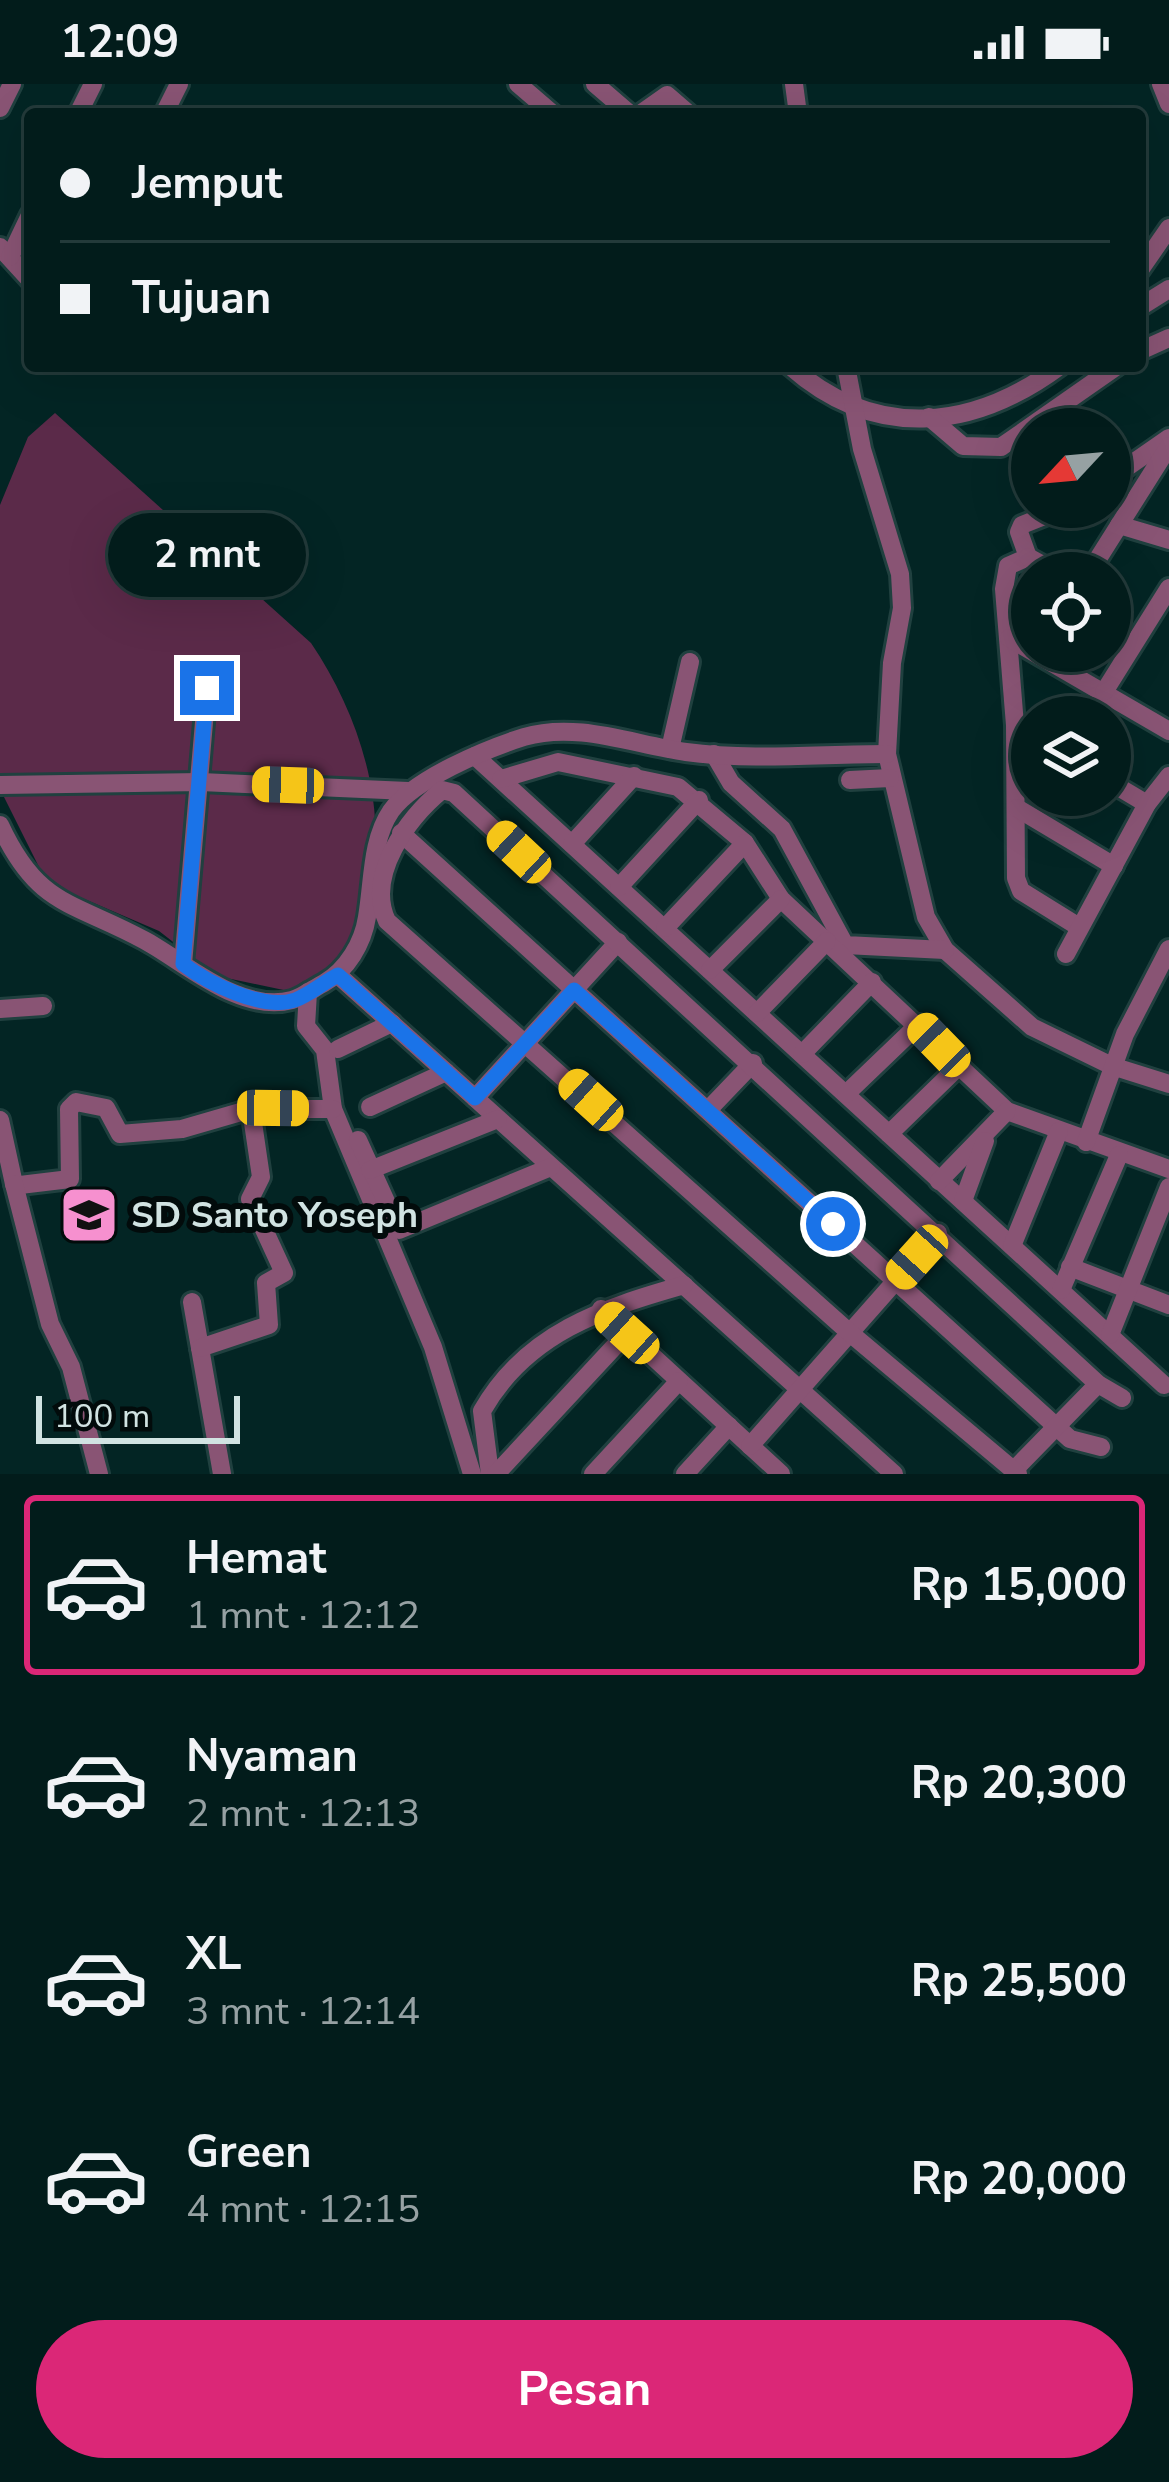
<!DOCTYPE html>
<html lang="id">
<meta charset="utf-8">
<style>
body{margin:0;font-family:"Nunito Sans",sans-serif;background:#0c2524;color:#f1f3f6;height:100vh;display:flex;flex-direction:column;font-size:45px;white-space:nowrap}
*{box-sizing:border-box;margin:0}
p{font-size:39px;color:#96a1a3}
.icon{flex:none;width:66px;height:66px;fill:none;stroke:currentColor;stroke-width:2;stroke-linecap:round;stroke-linejoin:round}
.map{position:relative;height:1390px;overflow:hidden}
.side{display:flex;flex-direction:column;background:#021c1b;flex:1}
.side>*{flex:none}
.top-card{position:absolute;left:24px;top:24px;width:1122px;height:264px;border-radius:12px;box-shadow:0 12px 48px #0002,0 0 0 3px #233a3a;display:grid;align-content:center;height:264px;padding:0 36px;background:#021c1b}
.needle{width:78px;rotate:244deg}
.tools{position:absolute;left:1011px;top:324px;display:grid;gap:24px}
.tools a{display:grid;place-items:center;width:120px;height:120px;border-radius:50%;background:#021c1b;box-shadow:0 12px 48px #0002,0 0 0 3px #233a3a;font-size:60px}
.scale{position:absolute;left:36px;bottom:30px;width:204px;box-sizing:border-box;padding-left:12px;border:6px solid #d1e3e2;border-top:0;font-size:33px;line-height:42px;white-space:nowrap;color:#d1e3e2;-webkit-text-stroke:9px #020b0b;paint-order:stroke}
.end{position:absolute;width:54px;height:54px;margin:-27px;border:15px solid #1a73e8;background:#fff;box-shadow:0 0 0 6px #fff}
.from{border-radius:50%}
.bubble{position:absolute;height:84px;border-radius:42px;background:#021c1b;box-shadow:0 12px 48px #0002,0 0 0 3px #233a3a;font-size:39px;font-weight:700;line-height:84px;text-align:center}
.car{position:absolute;width:36px;height:72px;margin:-36px -18px;border-radius:15px;box-shadow:0 0 9px 3px #0007;background:linear-gradient(#f5c518 24%,#345 0 40%,#f5c518 0 76%,#345 0 86%,#f5c518 0)}
.top-card b{display:flex;align-items:center;gap:42px;height:114px;font-size:45px}
.top-card b+b{border-top:3px solid #233a3a}
.top-card i{width:30px;height:30px;background:#f1f3f6}
ul{padding:21px 0 0;list-style:none}
li{display:flex;align-items:center;gap:36px;height:180px;margin:0 24px 18px;padding:0 12px;border:6px solid transparent;border-radius:12px}
li div{flex:1}
li b{display:block;font-size:45px}
li em{font-style:normal;font-weight:700}
li.active{border-color:#db2777}
li>.icon{width:108px;height:108px;stroke-width:1.5}
.primary-button{display:flex;gap:24px;margin-top:auto;padding:24px 36px}
.primary-button a{flex:1;height:138px;border-radius:72px;background:#db2777;color:#fff;font-size:48px;font-weight:700;line-height:138px;text-align:center}
.status{display:flex;justify-content:space-between;align-items:center;height:84px;padding:0 60px;background:#021c1b;direction:ltr}
.status svg{height:33px;fill:currentColor}
.map>svg:first-child{display:block}
.green{fill:#5b2a49}
.lines{fill:none;stroke-linecap:round;stroke-linejoin:round}
.minor-casing{stroke:#20403f;stroke-width:24}
.minor{stroke:#895474;stroke-width:18}
.route{stroke:#1a73e8;stroke-width:15}
.labels{text-anchor:middle;dominant-baseline:central;stroke-width:12;stroke-linejoin:round;paint-order:stroke}
.poi-label{font-size:36px;font-weight:bold;fill:#d1e3e2;stroke:#020b0b;text-anchor:start}
</style>
<div class="status"><b>12:09</b><svg viewBox="0 0 49 12"><path d="M0 12V9h3v3zM5 12V6h3v6zM10 12V3h3v9zM15 12V0h3v12zM26 1h20v11H26zM47 4h2v5h-2z"/></svg></div>
<div class="map">
<svg width="1169" height="1390" viewBox="0 0 1169 1390">
<rect width="100%" height="100%" fill="#032524"/>
<path class="green" d="M55,329L311,559C368,643 402,763 350,859C340,877 324,895 312,912L217,892L159,847L47,799L0,705V421L28,353Z"/>
<g class="lines">
<defs>
<g id="minor">
<path d="M518,0L553,30"/>
<path d="M595,0L630,30"/>
<path d="M794,0L798,30"/>
<path d="M1161,0L1169,20"/>
<path d="M0,24L12,0"/>
<path d="M78,30L93,0"/>
<path d="M164,30L179,0"/>
<path d="M640,30L667,11L689,30"/>
<path d="M0,163L30,196"/>
<path d="M10,173L30,131"/>
<path d="M1140,186L1169,144"/>
<path d="M1140,223L1169,205"/>
<path d="M1140,267L1169,254"/>
<path d="M790,282C875,357 972,347 1060,282"/>
<path d="M846,282L862,365L900,490L902,524L892,579L887,670L926,833L945,866L1032,943L1112,982L1169,1000"/>
<path d="M929,333L963,362L1001,363L1117,282"/>
<path d="M1110,395L1169,354"/>
<path d="M1067,423L1022,441L1019,448L1028,473L1008,482L1004,505L1015,641L1016,794L1021,807L1079,843"/>
<path d="M1119,441L1169,456"/>
<path d="M1028,473L1057,489"/>
<path d="M1089,489L1169,362"/>
<path d="M1009,554L1169,647"/>
<path d="M1104,608L1169,504"/>
<path d="M670,665L690,578"/>
<path d="M714,670L731,699L782,745L845,861L945,866"/>
<path d="M475,672L1164,1301"/>
<path d="M501,695L558,678L678,703L745,759L781,815L1007,1027L1169,1085"/>
<path d="M850,696L890,694"/>
<path d="M1110,698L1147,720"/>
<path d="M0,701L201,698L408,707"/>
<path d="M1017,724L1114,782"/>
<path d="M0,741C38,823 72,817 144,856C185,878 240,930 292,916C303,913 314,904 324,899C347,886 363,859 367,833C373,799 371,756 391,727C414,695 486,665 524,653C578,637 634,661 686,668C753,677 820,670 887,670"/>
<path d="M401,749L1070,1355L1101,1363"/>
<path d="M572,760L634,692"/>
<path d="M619,803L699,716"/>
<path d="M665,844L745,759"/>
<path d="M1066,870L1147,720L1169,692"/>
<path d="M183,880L207,604"/>
<path d="M710,886L781,815"/>
<path d="M338,891L894,1390"/>
<path d="M308,908L306,942L325,966L333,1025L433,1263L472,1390"/>
<path d="M0,925L43,922"/>
<path d="M757,929L827,857"/>
<path d="M338,965L392,939"/>
<path d="M802,970L872,898"/>
<path d="M846,1010L919,940"/>
<path d="M475,1014L618,858"/>
<path d="M370,1023L446,988"/>
<path d="M708,1026L753,979"/>
<path d="M0,1036L14,1100L20,1101L70,1095L69,1025L76,1018L106,1024L120,1050L182,1045L251,1025H333"/>
<path d="M889,1050L959,982"/>
<path d="M358,1056L399,1146L551,1083"/>
<path d="M1086,1058L1125,950L1169,865"/>
<path d="M370,1086L498,1035"/>
<path d="M939,1097L1007,1027"/>
<path d="M14,1100L50,1240L71,1283L99,1390"/>
<path d="M963,1117L985,1057"/>
<path d="M1012,1162L1059,1047"/>
<path d="M1070,1183L1169,1221"/>
<path d="M1061,1206L1119,1071"/>
<path d="M192,1218L222,1390"/>
<path d="M601,1225L781,1390"/>
<path d="M1110,1251L1169,1103"/>
<path d="M200,1264L269,1241L266,1199L284,1189L250,1115L261,1093L251,1025"/>
<path d="M750,1362L938,1149"/>
<path d="M1014,1386L1098,1300"/>
<path d="M490,1390L482,1327C526,1249 603,1224 684,1201"/>
<path d="M496,1390L627,1249"/>
<path d="M593,1390L679,1297"/>
<path d="M685,1390L729,1342"/>
<path d="M1018,1390L850,1249L387,837C365,791 409,733 442,706L454,709L1098,1300L1122,1314"/>
</g>
</defs>
<use href="#minor" class="minor-casing"/>
<use href="#minor" class="minor"/>
</g>
<g class="lines">
<path class="route" d="M207,604L183,880C208,899 262,927 295,916C309,911 324,898 338,891L475,1014L574,906L833,1140"/>
</g>
<defs>
<symbol id="school-square" viewBox="-11 -11 22 22"><rect x="-9" y="-9" width="18" height="18" rx="4" fill="#f690cf" stroke="#020b0b"/><path d="M0-5L7-2L0 1L-7-2ZM-4 1L0 2.5L4 1V4Q0 6-4 4Z" fill="#111"/></symbol>
</defs>
<g fill-rule="evenodd">
<use href="#school-square" x="56" y="1098" width="66" height="66"/>
</g>
<g class="labels">
<g class="poi-label">
<text x="131" y="1131">SD Santo Yoseph</text>
</g>
</g>
</svg>
<div class="tools">
<a><svg class="needle" viewBox="-14 -14 28 28"><path d="M0-13l5 13h-10z" fill="#e53935"/><path d="M0 13l5-13h-10z" fill="#96a1a3"/></svg></a>
<a><svg class="icon" aria-label="locate" viewBox="0 0 24 24"><circle cx="12" cy="12" r="6"/><path d="M12 2v4M12 18v4M2 12h4M18 12h4"/></svg></a>
<a><svg class="icon" aria-label="layers" viewBox="0 0 24 24"><path d="M12 4l9 5-9 5-9-5zM3 14l9 5 9-5"/></svg></a>
</div>
<div class="scale">100 m</div>
<i class="end from" style="left:833px;top:1140px"></i>
<i class="end" style="left:207px;top:604px"></i>
<div class="bubble" style="left:108px;top:429px;width:198px">2 mnt</div>
<i class="car" style="left:288px;top:701px;rotate:272deg"></i>
<i class="car" style="left:519px;top:768px;rotate:313deg"></i>
<i class="car" style="left:939px;top:961px;rotate:316deg"></i>
<i class="car" style="left:591px;top:1016px;rotate:312deg"></i>
<i class="car" style="left:273px;top:1024px;rotate:91deg"></i>
<i class="car" style="left:917px;top:1173px;rotate:222deg"></i>
<i class="car" style="left:627px;top:1249px;rotate:312deg"></i>
<div class="top-card">
<b><i class="from"></i>Jemput</b>
<b><i></i>Tujuan</b>
</div>
</div>
<section class="side">
<ul>
<li class="active"><svg class="icon" aria-label="car" viewBox="0 0 24 24"><path d="M5 17H2v-5l4-1 3-4h7l3 4 3 1v5h-3M9 17h6M6 11h13"/><circle cx="7" cy="17" r="2"/><circle cx="17" cy="17" r="2"/></svg><div><b>Hemat</b><p>1 mnt · 12:12</p></div><em>Rp 15,000</em></li>
<li><svg class="icon" aria-label="car" viewBox="0 0 24 24"><path d="M5 17H2v-5l4-1 3-4h7l3 4 3 1v5h-3M9 17h6M6 11h13"/><circle cx="7" cy="17" r="2"/><circle cx="17" cy="17" r="2"/></svg><div><b>Nyaman</b><p>2 mnt · 12:13</p></div><em>Rp 20,300</em></li>
<li><svg class="icon" aria-label="car" viewBox="0 0 24 24"><path d="M5 17H2v-5l4-1 3-4h7l3 4 3 1v5h-3M9 17h6M6 11h13"/><circle cx="7" cy="17" r="2"/><circle cx="17" cy="17" r="2"/></svg><div><b>XL</b><p>3 mnt · 12:14</p></div><em>Rp 25,500</em></li>
<li><svg class="icon" aria-label="car" viewBox="0 0 24 24"><path d="M5 17H2v-5l4-1 3-4h7l3 4 3 1v5h-3M9 17h6M6 11h13"/><circle cx="7" cy="17" r="2"/><circle cx="17" cy="17" r="2"/></svg><div><b>Green</b><p>4 mnt · 12:15</p></div><em>Rp 20,000</em></li>
</ul>
<div class="primary-button"><a>Pesan</a></div>
</section>
